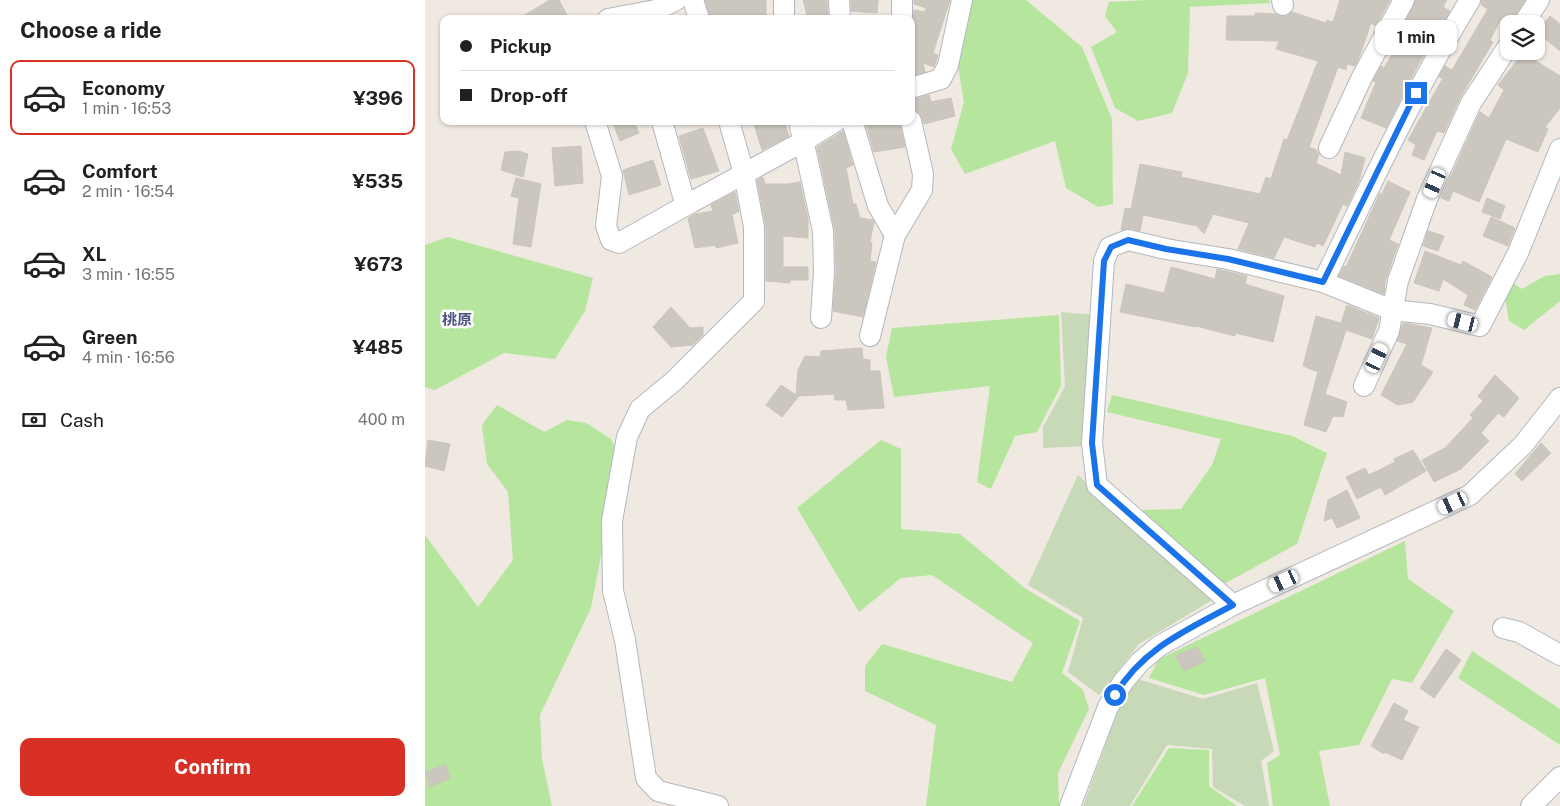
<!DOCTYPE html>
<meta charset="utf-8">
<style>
body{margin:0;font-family:"Public Sans","Noto Sans JP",sans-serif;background:#f2f2f2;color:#202124;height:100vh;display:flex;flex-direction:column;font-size:19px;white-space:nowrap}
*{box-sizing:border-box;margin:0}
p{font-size:16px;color:#757577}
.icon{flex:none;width:28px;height:28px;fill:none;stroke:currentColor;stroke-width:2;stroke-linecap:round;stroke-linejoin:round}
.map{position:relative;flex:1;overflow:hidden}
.panel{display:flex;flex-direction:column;background:#fff;width:425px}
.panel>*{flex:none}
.guide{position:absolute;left:15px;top:15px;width:475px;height:110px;border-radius:10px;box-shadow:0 1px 4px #0004;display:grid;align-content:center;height:110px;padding:0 20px;background:#fff}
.fabs{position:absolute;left:1075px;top:15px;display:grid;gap:10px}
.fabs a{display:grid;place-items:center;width:45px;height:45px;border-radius:10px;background:#fff;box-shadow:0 1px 4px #0004;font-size:25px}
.end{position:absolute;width:22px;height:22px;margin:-11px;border:6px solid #1a73e8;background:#fff;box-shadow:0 0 0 2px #fff}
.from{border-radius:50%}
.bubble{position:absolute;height:35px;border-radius:10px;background:#fff;box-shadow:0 1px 4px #0004;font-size:16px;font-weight:700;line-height:35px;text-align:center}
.car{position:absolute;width:15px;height:30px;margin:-15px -8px;border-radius:6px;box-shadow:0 0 4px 1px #0007;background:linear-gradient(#fff 24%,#345 0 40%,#fff 0 76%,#345 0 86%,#fff 0)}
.guide b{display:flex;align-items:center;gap:18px;height:48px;font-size:19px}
.guide b+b{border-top:1px solid #e0e0e0}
.guide i{width:12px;height:12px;background:#202124}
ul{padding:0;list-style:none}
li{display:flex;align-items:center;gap:15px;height:75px;margin:0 10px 8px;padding:0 10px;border:2px solid transparent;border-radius:10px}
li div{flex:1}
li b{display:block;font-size:19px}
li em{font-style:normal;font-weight:700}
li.active{border-color:#d93025}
li>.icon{width:45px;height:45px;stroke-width:1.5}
h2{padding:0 20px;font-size:22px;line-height:60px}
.pay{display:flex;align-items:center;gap:12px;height:55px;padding:0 20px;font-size:19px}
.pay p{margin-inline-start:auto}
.button{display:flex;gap:10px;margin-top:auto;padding:10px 20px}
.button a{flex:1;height:58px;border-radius:10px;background:#d93025;color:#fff;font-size:20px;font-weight:700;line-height:58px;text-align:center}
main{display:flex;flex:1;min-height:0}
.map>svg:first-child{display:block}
.green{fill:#b6e59e}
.cemetery{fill:#c8d9b8}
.building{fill:#cbc7bf;stroke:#cbc5ba}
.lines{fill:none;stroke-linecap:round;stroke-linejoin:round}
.minor-casing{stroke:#b4b7c1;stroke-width:22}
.minor{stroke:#fff;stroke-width:20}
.route{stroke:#1a73e8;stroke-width:6}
.labels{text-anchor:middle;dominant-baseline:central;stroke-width:5;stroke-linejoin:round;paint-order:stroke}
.quarter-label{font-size:15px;font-weight:bold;fill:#4d5680;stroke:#fff}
</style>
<main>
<section class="panel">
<h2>Choose a ride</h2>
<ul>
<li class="active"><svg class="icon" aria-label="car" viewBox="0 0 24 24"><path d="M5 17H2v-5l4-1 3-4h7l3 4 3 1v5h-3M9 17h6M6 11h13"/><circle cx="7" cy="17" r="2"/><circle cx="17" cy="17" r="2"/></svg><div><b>Economy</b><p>1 min · 16:53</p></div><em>¥396</em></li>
<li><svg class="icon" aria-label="car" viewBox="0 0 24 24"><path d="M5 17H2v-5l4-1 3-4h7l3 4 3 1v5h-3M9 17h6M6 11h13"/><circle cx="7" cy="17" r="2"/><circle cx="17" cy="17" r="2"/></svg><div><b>Comfort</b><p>2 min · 16:54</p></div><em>¥535</em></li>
<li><svg class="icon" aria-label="car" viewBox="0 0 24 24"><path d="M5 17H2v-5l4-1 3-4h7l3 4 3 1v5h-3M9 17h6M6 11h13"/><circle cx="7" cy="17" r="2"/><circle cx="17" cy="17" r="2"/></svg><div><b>XL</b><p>3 min · 16:55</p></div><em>¥673</em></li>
<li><svg class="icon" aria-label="car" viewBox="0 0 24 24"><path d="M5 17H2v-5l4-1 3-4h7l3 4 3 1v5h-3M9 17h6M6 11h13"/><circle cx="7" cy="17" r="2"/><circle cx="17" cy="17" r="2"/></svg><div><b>Green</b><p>4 min · 16:56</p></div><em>¥485</em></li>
</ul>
<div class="pay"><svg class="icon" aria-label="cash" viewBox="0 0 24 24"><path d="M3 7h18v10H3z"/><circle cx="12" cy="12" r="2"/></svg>Cash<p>400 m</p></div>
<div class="button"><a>Confirm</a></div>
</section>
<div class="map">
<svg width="1135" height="806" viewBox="0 0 1135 806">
<rect width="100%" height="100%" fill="#efe9e1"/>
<g class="green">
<path d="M545,0H601L657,47L687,119L688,204L673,207L641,188L630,141L540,174L526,149L539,102L532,61Z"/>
<path d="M723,0H844L845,3L765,7L763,73L747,113L713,121L690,108L666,47L692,32L680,16L684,2Z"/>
<path d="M23,237L168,278L160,311L130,359L79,353L10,390L0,387V245Z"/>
<path d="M1135,274V301L1099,330L1084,321L1078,286L1085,281L1097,289L1120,276Z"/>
<path d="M634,315L636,386L612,432L590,436L566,489L552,482L565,386L469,397L461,357L467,328Z"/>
<path d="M687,395L867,436L902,453L872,544L799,584L714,510L756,509L787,465L796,439L682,412Z"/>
<path d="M72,405L119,432L142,420L161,423L186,439L195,458L166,608L115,715L117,759L127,806H0V535L53,607L88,560L83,492L62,464L57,425Z"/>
<path d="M456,440L476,449V529L535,534L601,589L655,621L637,673L658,690L664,709L633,773L634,806H501L511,725L440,691V666L457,644L587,682L608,643L507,575L476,578L434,612L372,508Z"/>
<path d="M980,541L983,579L1029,611L987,683L967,679L934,745L894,751L905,806H848L842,763L855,755L840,678L779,695L724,678L734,659Z"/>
<path d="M1047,651L1135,709V745L1033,678Z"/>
<path d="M744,748L784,750V786L812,806H707Z"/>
</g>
<g class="cemetery">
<path d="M636,312L672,315L662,446L618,448V427L640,386Z"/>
<path d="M653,475L789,599L714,644L674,695L643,672L658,618L603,585Z"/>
<path d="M713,679L778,699L832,683L849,751L836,761L844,806H820L788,787L787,749L742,745L705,806H658L694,708Z"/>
</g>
<g class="building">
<path d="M125,0H134L144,19H93Z"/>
<path d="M280,0H341V19H286Z"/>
<path d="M378,0H402L403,19H383Z"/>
<path d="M426,0H453L452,13L426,11Z"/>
<path d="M489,0H525L508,53L513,55L509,67L498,63L500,72L486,76V26L489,10L500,12L501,8L489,4Z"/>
<path d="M915,0H965L951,26L946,23L935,55L930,66L922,64L921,70L913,67L884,147L892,150L894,154L891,163L916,175L920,152L940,158L934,181L922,206L918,204L898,246L892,243L890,247L859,237L849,258L813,249L824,223L788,214L779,234L772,226L718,215L715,231L705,228L696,230L700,208L706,209L715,164L757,172L756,177L835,194L841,177L846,179L859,139L862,140L893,61L851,49L854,41L801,40L802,16H830V13L850,14L860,17L867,12L901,23L902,20L908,22Z"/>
<path d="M991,0H1022L1018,7L1025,11L993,65L961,128L936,118L951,82L948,81L956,66L959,68L975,41L971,39Z"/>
<path d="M1057,0H1100L1086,22L1077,17L1065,40L1068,42L1035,98L1019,133L1012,131L999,160L987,155L991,145L983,140L1018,78L1014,77L1020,66L1027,70L1063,9L1056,5Z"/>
<path d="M1125,16L1135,24V51L1112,32Z"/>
<path d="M1098,53L1135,76V108L1120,127L1123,129L1113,152L1081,139L1054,202L1028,191L1024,201L1016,198L1055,112L1064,118L1079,90L1073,85Z"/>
<path d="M504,95L506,102L526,98L530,116L499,124L495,113L488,110L487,100Z"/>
<path d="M187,121H209L214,133L195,141Z"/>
<path d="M328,121H359L364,136L337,150Z"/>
<path d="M440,121H474L480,147L449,152Z"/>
<path d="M278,128L294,171L266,179L254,136Z"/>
<path d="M418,131L428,165L421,168L428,204H431L435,218L448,220L449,222L445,242L447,243L445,261L451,262L438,317L408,311L411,272L410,231L392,147Z"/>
<path d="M156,146L158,183L130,186L127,148Z"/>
<path d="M93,151L103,154L98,177L76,170L80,152Z"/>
<path d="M228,160L236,185L204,195L198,170Z"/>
<path d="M338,177L340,184H364L375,182L383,219V238L358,236V267H383V280H365V283L341,281V227L332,180Z"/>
<path d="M91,178L116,184L106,247L88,244L94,198L86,196Z"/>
<path d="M963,181L985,192L964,240L973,244L960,282L959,294L914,276L919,266L921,267L955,193L957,194Z"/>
<path d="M310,192L314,211L307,215L313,243L291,248V245L270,248L263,218L270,214L288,211L286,205Z"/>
<path d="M1062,198L1080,206L1075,219L1057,212Z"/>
<path d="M1066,217L1090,228L1083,246L1058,236Z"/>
<path d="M1003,231L1019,236L1013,251L998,246Z"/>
<path d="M1000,251L1036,265L1038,261L1067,277L1050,310L1039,305L1043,295L1018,279L1014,291L989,283Z"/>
<path d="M746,267L790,279L792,269L822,276L820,284L859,296L848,342L810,333V336L771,326L770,327L695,312L701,284L739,293Z"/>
<path d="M922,305L954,318L947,339L921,330L900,394L922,402L918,417L908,416L901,432L879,425L893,372L878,366L891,316L916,323Z"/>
<path d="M246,307L265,328L278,327V335L268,345L246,347L228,327Z"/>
<path d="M978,323L1007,328L996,365L1008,372L988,402L973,405L956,395L982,344L972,341Z"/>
<path d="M437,348L438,359L445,360V371H455L459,408L423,410L421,400H410L409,394L374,396L357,417L341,405L356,385L371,395L373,370L380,356L395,357L396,351Z"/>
<path d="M1070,375L1094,398L1079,417L1073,413L1056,433L1064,441L1036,469L1009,482L997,460L1020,448L1048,418L1045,415L1058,401L1053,396Z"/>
<path d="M3,440L25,444L19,471L0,466Z"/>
<path d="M1116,443L1126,453L1097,481L1090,474Z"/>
<path d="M988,450L1001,471L960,495L956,487L932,499L921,477L940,468L944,475L970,462L969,459Z"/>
<path d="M922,490L935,518L912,528L907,518L899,521L903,500Z"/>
<path d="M772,647L780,661L759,671L750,656Z"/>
<path d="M1021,649L1036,660L1009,698L995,688Z"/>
<path d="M969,703L983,711L978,720L994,727L977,760L960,752L959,754L946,746Z"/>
<path d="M20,764L25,778L5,787L0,773Z"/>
</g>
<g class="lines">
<defs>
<g id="minor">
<path d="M268,0L274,19"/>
<path d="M359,0V19"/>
<path d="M414,0L415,19"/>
<path d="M857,0L858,5"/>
<path d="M183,19L231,10L251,0"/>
<path d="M477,19V0"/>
<path d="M1098,24L1114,0"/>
<path d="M486,88L516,79L523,65L537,0"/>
<path d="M170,121L187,176L181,226L186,240L194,243L267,202"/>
<path d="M237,121L258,196L267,202L379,141L411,121"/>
<path d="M374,121L398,231L399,272L396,318"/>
<path d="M427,121L453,206L470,235"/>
<path d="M904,148L937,77L979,0"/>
<path d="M898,282C945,187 989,91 1045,0"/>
<path d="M445,336L470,235L497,190L498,174L486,121"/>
<path d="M939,386L964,331L973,281L1002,199L1046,103L1084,45"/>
<path d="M808,605L672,485L667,443L679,261L685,247L703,240L741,249L803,259L898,282L967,310L1005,314L1055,326L1093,253L1135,149"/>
<path d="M1078,628L1094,632L1135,655"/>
<path d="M293,806L233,791L221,778L200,640L188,591L187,521L202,437L215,409L249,381L329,301V227L319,174L304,121"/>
<path d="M645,806L683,707L698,682L715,662L734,646L808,605L1045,495L1098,445L1135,398"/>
<path d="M1106,806L1135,777"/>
</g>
</defs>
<use href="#minor" class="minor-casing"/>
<use href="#minor" class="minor"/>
</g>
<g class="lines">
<path class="route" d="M690,695C718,648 762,630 808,605L672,485L667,443L679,261L686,247L703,240L741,249L803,259L898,282L991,93"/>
</g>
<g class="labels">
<g class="quarter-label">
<text x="32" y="319">桃原</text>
</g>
</g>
</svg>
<div class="fabs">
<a><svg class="icon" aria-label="layers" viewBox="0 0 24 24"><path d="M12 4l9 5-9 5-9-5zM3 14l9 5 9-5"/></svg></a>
</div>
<i class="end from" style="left:690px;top:695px"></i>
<i class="end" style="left:991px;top:93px"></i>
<div class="bubble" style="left:950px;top:20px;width:82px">1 min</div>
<i class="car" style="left:1010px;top:183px;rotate:204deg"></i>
<i class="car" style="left:1038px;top:322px;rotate:284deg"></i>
<i class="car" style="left:952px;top:358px;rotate:25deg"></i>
<i class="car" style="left:1028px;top:503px;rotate:245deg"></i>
<i class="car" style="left:859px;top:581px;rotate:245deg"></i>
<div class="guide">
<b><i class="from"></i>Pickup</b>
<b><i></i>Drop-off</b>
</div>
</div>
</main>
